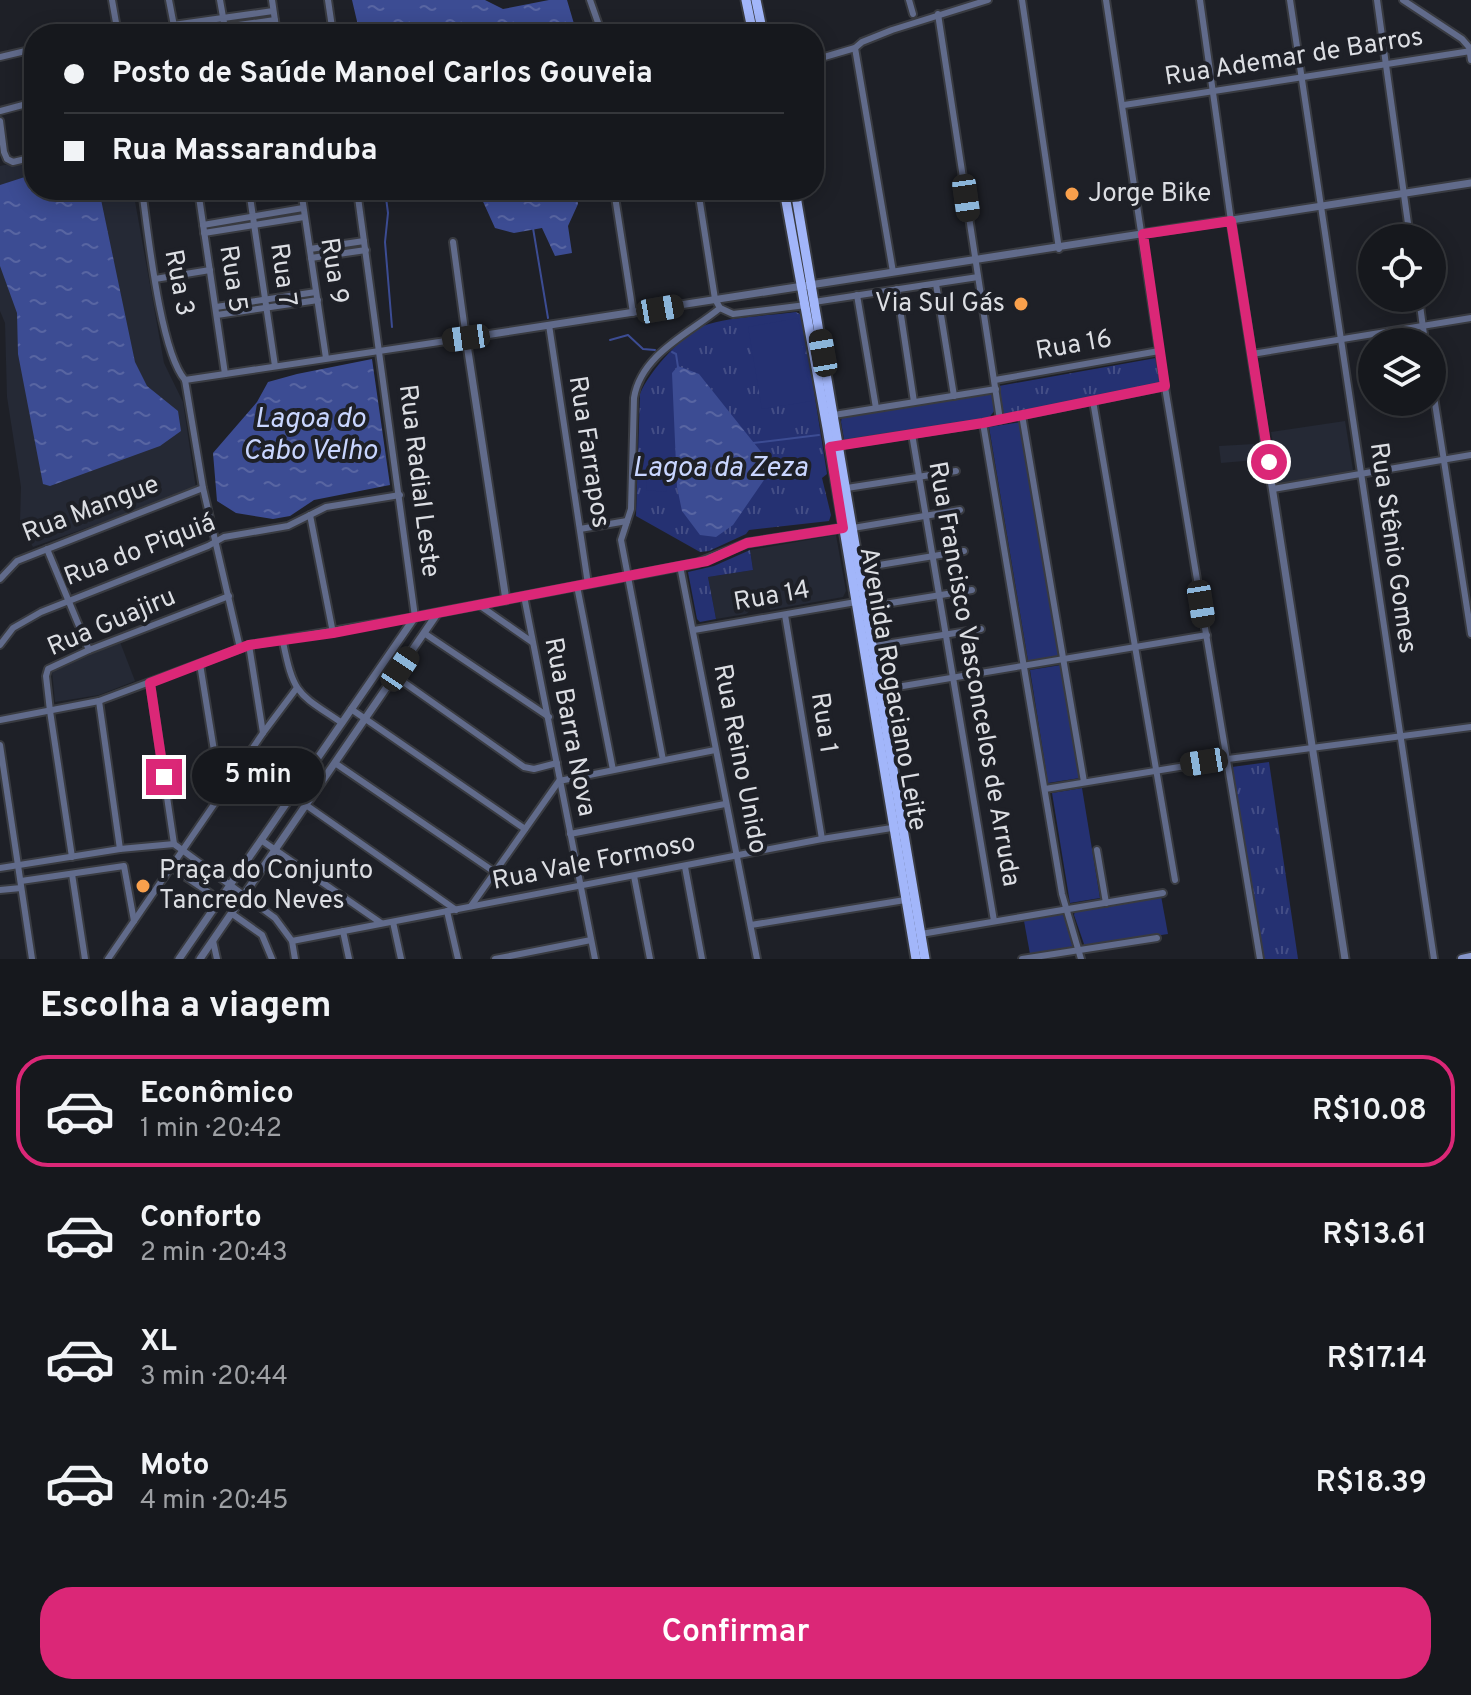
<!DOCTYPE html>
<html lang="pt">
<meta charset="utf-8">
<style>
body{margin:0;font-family:Overpass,sans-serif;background:#23252a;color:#f1f3f6;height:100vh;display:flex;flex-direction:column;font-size:30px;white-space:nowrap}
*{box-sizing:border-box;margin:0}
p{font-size:26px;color:#9ea0a4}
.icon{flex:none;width:44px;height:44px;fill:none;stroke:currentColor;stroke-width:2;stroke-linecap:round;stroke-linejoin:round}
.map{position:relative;height:959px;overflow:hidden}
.sheet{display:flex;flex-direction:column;background:#16181d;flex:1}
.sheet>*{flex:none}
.top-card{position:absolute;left:24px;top:24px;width:800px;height:176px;border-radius:32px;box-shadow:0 4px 20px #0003,0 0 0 2px #35373b;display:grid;align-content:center;height:176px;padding:0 40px;background:#16181d}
.buttons{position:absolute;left:1358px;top:224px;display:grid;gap:16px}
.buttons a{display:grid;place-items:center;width:88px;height:88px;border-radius:50%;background:#16181d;box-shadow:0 4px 20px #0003,0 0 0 2px #35373b;font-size:40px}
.end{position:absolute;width:36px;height:36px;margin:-18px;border:10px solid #db2777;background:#fff;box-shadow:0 0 0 4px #fff}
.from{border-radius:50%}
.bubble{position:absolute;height:56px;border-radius:28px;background:#16181d;box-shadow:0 4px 20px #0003,0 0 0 2px #35373b;font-size:26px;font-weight:600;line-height:56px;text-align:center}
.car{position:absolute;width:24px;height:48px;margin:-24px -12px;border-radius:10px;box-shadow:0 0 6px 2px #0007;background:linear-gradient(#222 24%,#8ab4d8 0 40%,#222 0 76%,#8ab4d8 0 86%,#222 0)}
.top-card b{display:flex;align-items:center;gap:28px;height:76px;font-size:30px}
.top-card b+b{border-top:2px solid #35373b}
.top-card i{width:20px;height:20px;background:#f1f3f6}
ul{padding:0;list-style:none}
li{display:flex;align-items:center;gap:24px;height:112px;margin:0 16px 12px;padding:0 24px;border:4px solid transparent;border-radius:32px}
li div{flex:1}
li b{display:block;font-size:30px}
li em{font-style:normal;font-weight:600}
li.current{border-color:#db2777}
li>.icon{width:72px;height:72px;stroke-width:1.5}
h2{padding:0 40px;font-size:36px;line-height:96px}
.action{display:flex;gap:16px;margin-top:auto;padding:16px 40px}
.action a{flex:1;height:92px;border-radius:32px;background:#db2777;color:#fff;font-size:32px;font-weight:600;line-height:92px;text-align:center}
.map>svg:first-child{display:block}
.built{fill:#252935}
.grass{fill:url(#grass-tufts)}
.park{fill:#253172}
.water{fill:url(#water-ripples)}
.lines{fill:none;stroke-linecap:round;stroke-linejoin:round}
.stream{stroke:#3c4c93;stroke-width:2}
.minor-casing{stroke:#393b41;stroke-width:10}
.tertiary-casing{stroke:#393b41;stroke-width:11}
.secondary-casing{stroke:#393b41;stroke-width:12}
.primary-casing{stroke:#393b41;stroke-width:13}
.minor{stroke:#616b8b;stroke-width:6}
.tertiary{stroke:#616b8b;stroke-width:7}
.secondary{stroke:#8695ca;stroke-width:8}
.primary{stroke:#a2b6fa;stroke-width:9}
.route{stroke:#db2777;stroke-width:10}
.poi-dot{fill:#f9a04c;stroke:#1e2027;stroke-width:3}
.labels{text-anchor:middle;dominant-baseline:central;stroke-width:8;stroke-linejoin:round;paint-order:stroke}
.street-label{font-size:26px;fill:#dcdee3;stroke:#1e2027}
.poi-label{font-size:26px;fill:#dcdee3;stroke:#1e2027;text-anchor:start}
.water-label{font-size:28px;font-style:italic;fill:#c9d6ff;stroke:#1e2027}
</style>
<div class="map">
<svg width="1471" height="959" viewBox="0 0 1471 959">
<defs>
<pattern id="grass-tufts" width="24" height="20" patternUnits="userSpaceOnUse" patternTransform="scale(2)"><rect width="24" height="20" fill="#253172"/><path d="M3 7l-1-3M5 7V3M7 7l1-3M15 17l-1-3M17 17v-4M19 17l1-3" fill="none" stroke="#444e86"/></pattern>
<pattern id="water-ripples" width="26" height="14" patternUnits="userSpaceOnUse" patternTransform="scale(2)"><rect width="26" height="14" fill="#3c4c93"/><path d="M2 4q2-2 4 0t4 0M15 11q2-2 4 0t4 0" fill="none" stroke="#5865a2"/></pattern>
</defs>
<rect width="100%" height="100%" fill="#1e2027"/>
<g class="built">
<path d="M34,158V190H133L164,363L183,402L196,489L33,547L20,522L21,487L7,397L5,323L0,311V166Z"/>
<path d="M1345,421L1353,470L1280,483L1271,432Z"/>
<path d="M1254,444L1256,460L1221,463L1219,446Z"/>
<path d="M836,535L846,591L843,597L770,610L769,606L751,610L746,614L716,619L708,577L753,570L750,550Z"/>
<path d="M120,642L135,681L99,695L55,702L52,671Z"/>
</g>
<g class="grass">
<path d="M796,312L802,315L827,474L822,478L831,515L829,521L749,530L746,534L709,551L700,552L636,516L640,394C648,372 686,330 709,324C737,316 768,316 796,312Z"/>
<path d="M1156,358L1161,384L1004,415L999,386Z"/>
<path d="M750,550L753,570L708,577L716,619L700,622L697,619L688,572L714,566Z"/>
<path d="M1269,762L1298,959H1262L1232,767Z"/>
</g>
<g class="park">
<path d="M798,318L812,401L762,409L748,327Z"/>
<path d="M992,394L995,410L988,419L847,441L844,439L841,422L842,416Z"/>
<path d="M1021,422L1059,656L1028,661L989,427Z"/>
<path d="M649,458L668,459L666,492L646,490Z"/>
<path d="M1061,665L1080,778L1048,783L1030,670Z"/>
<path d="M1082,788L1100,898L1070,903L1052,793Z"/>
<path d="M1161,896L1168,934L1085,947L1074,915L1075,911Z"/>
<path d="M1063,914L1074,945L1071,949L1030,954L1024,921Z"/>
</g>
<g class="water">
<path d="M352,0H485L503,9L549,0H567L577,34H360Z"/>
<path d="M34,174V190H99L135,362L147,386L178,411L181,431L160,446L50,486L43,484L18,354L17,313L0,266V185Z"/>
<path d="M475,190H576L578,204L568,226L572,253L555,256L542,228L514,233L495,228L480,195Z"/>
<path d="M372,359L390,485L314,500L290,516L273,519L236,513L217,501L213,453L257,402L268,382L297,374Z"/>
<path d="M678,366L699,374L754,443L763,454L766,477L733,525L716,537L700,535L682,511L677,487L672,373Z"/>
</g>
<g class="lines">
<g class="stream">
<path d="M385,190L388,213L385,242L392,327"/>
<path d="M533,228L548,318"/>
<path d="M610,340L628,335L643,349L655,350"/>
<path d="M672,352L676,354L678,367"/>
<path d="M753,443L819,435"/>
</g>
<defs>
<g id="minor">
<path d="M112,0L118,34"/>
<path d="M169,0L174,26"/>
<path d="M220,0L226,34"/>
<path d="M272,0L277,34"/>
<path d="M328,0L333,34"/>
<path d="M590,0L602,34"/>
<path d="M909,0L913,14"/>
<path d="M1022,0L1059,249"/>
<path d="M1106,0L1159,351L1260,959"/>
<path d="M1200,0L1231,221"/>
<path d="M1290,0L1434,959"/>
<path d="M1377,0L1410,238"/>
<path d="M1403,0L1462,39L1469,47L1471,60"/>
<path d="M938,14L1000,420"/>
<path d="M173,25L273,11"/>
<path d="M92,34L117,28"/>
<path d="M174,34L275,20"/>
<path d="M855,48L893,272"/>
<path d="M0,57L34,49"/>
<path d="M814,60L855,48L862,42L892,30L988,0"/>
<path d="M1124,105L1471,51"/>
<path d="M0,111L34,102"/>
<path d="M0,121L4,152L7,159L13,162L34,157"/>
<path d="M142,190C148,232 160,351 185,380"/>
<path d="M198,190L225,374"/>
<path d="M249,190L275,366"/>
<path d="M301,190L326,358"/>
<path d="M614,190L633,313"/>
<path d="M203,225L303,208"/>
<path d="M204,233L304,217"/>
<path d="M310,249L364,241"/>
<path d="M311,258L366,250"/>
<path d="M155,279L210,270"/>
<path d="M936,284L954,396"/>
<path d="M897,289L914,402"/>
<path d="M857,295L876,408"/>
<path d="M1419,298L1425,342"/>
<path d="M814,302L978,277"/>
<path d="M216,307L316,292"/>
<path d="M720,308L733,314L806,305"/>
<path d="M217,315L318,300"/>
<path d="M549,325L588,584"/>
<path d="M1252,354L1471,318"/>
<path d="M185,380L466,338L453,242"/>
<path d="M185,380L203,488L240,648"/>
<path d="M995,380L1159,351"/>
<path d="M1432,384L1471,634"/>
<path d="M1093,401L1175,880"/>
<path d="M834,415L996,389"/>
<path d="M1022,415L1084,782"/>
<path d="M983,423L1062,894L1081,959"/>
<path d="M912,434L994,921"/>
<path d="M840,445L983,423L1165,386"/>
<path d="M847,488L956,471"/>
<path d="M1273,489L1471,455"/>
<path d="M310,515L333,633"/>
<path d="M853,528L960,510"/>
<path d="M580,529L627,521"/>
<path d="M47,549L89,650"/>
<path d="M680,566L757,959"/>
<path d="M861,568L964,551"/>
<path d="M0,579L17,561L203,488"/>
<path d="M577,586L613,770"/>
<path d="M524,596L595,959"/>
<path d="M479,605L532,642"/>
<path d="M866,607L972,590"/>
<path d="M785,615L822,839"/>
<path d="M694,630L856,602"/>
<path d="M424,633L549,717"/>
<path d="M283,642C294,696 298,693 342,723"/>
<path d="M0,645L13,628L41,612L208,546L224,537L288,526L326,507L400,495"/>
<path d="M249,645L263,733"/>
<path d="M873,646L981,629"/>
<path d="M200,664L221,794"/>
<path d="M395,676L524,767L534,769L557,763"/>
<path d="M150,683L174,844"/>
<path d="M879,690L1207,635"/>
<path d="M99,701L120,849"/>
<path d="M351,709L525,829"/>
<path d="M0,720L99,701L249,645L415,617L357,190"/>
<path d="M0,745L32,959"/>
<path d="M663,760L621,540L631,509L634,398C641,354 690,333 720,308L715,299L698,190"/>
<path d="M335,763L496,873"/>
<path d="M1045,789L1228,759L1471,727"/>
<path d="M306,805L456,910"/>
<path d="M570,834L725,804"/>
<path d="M261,840L381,923"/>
<path d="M1097,850L1106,903"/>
<path d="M72,857L50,711L46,676L48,669L89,650L229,596"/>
<path d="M171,867L220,900"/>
<path d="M685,867L702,959"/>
<path d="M0,868L120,849L174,844L275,918L292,941L295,959"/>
<path d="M72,874L85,959"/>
<path d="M634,876L650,959"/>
<path d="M21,881L124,866L134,921"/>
<path d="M0,890L21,888"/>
<path d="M471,906L559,781L715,750"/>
<path d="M447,911L458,959"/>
<path d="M231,913L262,935L272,959"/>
<path d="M393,922L401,959"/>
<path d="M751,925L905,900"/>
<path d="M343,931L349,959"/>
<path d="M921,934L1163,893"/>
<path d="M213,941L217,959"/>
<path d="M292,941L822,839L898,827"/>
<path d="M108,959L263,733L296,689"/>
<path d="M495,959L591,940"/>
<path d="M1022,959L1157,938"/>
</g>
<g id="tertiary">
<path d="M1231,221L1345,959"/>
<path d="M506,600L466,338L1471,183"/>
<path d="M179,959L415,617L697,563L747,543L843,528"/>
<path d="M200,959L437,614"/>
</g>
<path id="secondary" d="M1462,959L1471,957"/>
<g id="primary">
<path d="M746,0L753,34"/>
<path d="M756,0L763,34"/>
<path d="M784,190L827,428L916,959"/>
<path d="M795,190L925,959"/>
</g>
</defs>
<use href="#minor" class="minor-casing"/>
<use href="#tertiary" class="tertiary-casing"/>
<use href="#secondary" class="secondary-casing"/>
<use href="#primary" class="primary-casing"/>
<use href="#minor" class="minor"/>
<use href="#tertiary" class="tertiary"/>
<use href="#secondary" class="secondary"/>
<use href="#primary" class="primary"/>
</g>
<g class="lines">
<path class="route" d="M164,777L150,683L249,645L333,633L680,566L707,561L747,543L843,528L830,447L983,423L1165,386L1143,234L1231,221L1269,462"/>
</g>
<g class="poi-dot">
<circle cx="1072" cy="194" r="8"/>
<circle cx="1021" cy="304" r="8"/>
<circle cx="143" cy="886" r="8"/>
</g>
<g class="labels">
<g class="street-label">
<text transform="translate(1294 58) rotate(-9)">Rua Ademar de Barros</text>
<text transform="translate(333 271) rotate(81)">Rua 9</text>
<text transform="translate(282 275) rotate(82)">Rua 7</text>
<text transform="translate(232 279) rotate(81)">Rua 5</text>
<text transform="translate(178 283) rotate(79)">Rua 3</text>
<text transform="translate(1074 346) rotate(-10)">Rua 16</text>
<text transform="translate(588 452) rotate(81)">Rua Farrapos</text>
<text transform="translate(418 481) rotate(83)">Rua Radial Leste</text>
<text transform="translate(91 510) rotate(-21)">Rua Mangue</text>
<text transform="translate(1392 548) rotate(82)">Rua Stênio Gomes</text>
<text transform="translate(140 551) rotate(-21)">Rua do Piquiá</text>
<text transform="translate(772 597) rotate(-10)">Rua 14</text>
<text transform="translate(112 623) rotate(-23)">Rua Guajiru</text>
<text transform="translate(973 674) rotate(80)">Rua Francisco Vasconcelos de Arruda</text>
<text transform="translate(892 689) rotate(80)">Avenida Rogaciano Leite</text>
<text transform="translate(823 723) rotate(81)">Rua 1</text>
<text transform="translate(569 727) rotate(79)">Rua Barra Nova</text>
<text transform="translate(739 759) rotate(79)">Rua Reino Unido</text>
<text transform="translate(594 863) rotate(-11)">Rua Vale Formoso</text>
</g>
<g class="poi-label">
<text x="1088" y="194">Jorge Bike</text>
<text x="1005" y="304" text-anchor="end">Via Sul Gás</text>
<text x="159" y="871">Praça do Conjunto<tspan x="159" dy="30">Tancredo Neves</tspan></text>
</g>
<g class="water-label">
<text x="310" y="420">Lagoa do<tspan x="310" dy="32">Cabo Velho</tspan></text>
<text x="720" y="469">Lagoa da Zeza</text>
</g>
</g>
</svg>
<div class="buttons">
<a><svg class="icon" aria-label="locate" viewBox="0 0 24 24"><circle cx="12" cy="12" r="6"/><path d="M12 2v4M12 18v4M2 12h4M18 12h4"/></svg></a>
<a><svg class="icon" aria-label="layers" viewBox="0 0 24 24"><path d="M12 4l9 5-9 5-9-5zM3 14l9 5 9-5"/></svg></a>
</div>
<i class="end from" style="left:1269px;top:462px"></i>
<i class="end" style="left:164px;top:777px"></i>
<div class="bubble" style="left:192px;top:748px;width:132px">5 min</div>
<i class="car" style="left:966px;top:198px;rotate:172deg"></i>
<i class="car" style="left:660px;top:309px;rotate:80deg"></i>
<i class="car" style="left:466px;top:338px;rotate:262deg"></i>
<i class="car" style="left:823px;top:353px;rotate:350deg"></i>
<i class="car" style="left:1201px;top:604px;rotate:171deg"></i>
<i class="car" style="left:400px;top:669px;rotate:34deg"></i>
<i class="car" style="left:1204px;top:762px;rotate:261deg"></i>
<div class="top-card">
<b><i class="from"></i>Posto de Saúde Manoel Carlos Gouveia</b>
<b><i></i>Rua Massaranduba</b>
</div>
</div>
<section class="sheet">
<h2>Escolha a viagem</h2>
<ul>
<li class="current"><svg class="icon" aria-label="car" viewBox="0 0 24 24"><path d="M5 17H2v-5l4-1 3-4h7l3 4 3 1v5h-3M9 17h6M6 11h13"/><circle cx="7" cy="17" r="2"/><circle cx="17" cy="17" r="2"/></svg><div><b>Econômico</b><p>1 min · 20:42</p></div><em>R$10.08</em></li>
<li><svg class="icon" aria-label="car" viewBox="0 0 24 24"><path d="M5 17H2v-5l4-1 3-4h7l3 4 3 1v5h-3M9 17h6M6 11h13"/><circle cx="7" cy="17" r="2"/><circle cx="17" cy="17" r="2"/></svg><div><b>Conforto</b><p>2 min · 20:43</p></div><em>R$13.61</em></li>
<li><svg class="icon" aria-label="car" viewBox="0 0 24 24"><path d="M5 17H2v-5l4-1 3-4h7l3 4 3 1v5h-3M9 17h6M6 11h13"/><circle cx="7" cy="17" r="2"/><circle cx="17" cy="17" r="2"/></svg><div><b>XL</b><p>3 min · 20:44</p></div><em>R$17.14</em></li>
<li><svg class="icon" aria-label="car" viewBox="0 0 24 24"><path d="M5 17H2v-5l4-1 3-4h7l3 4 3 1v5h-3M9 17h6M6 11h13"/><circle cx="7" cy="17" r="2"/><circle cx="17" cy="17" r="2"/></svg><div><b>Moto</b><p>4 min · 20:45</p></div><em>R$18.39</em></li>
</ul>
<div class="action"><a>Confirmar</a></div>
</section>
